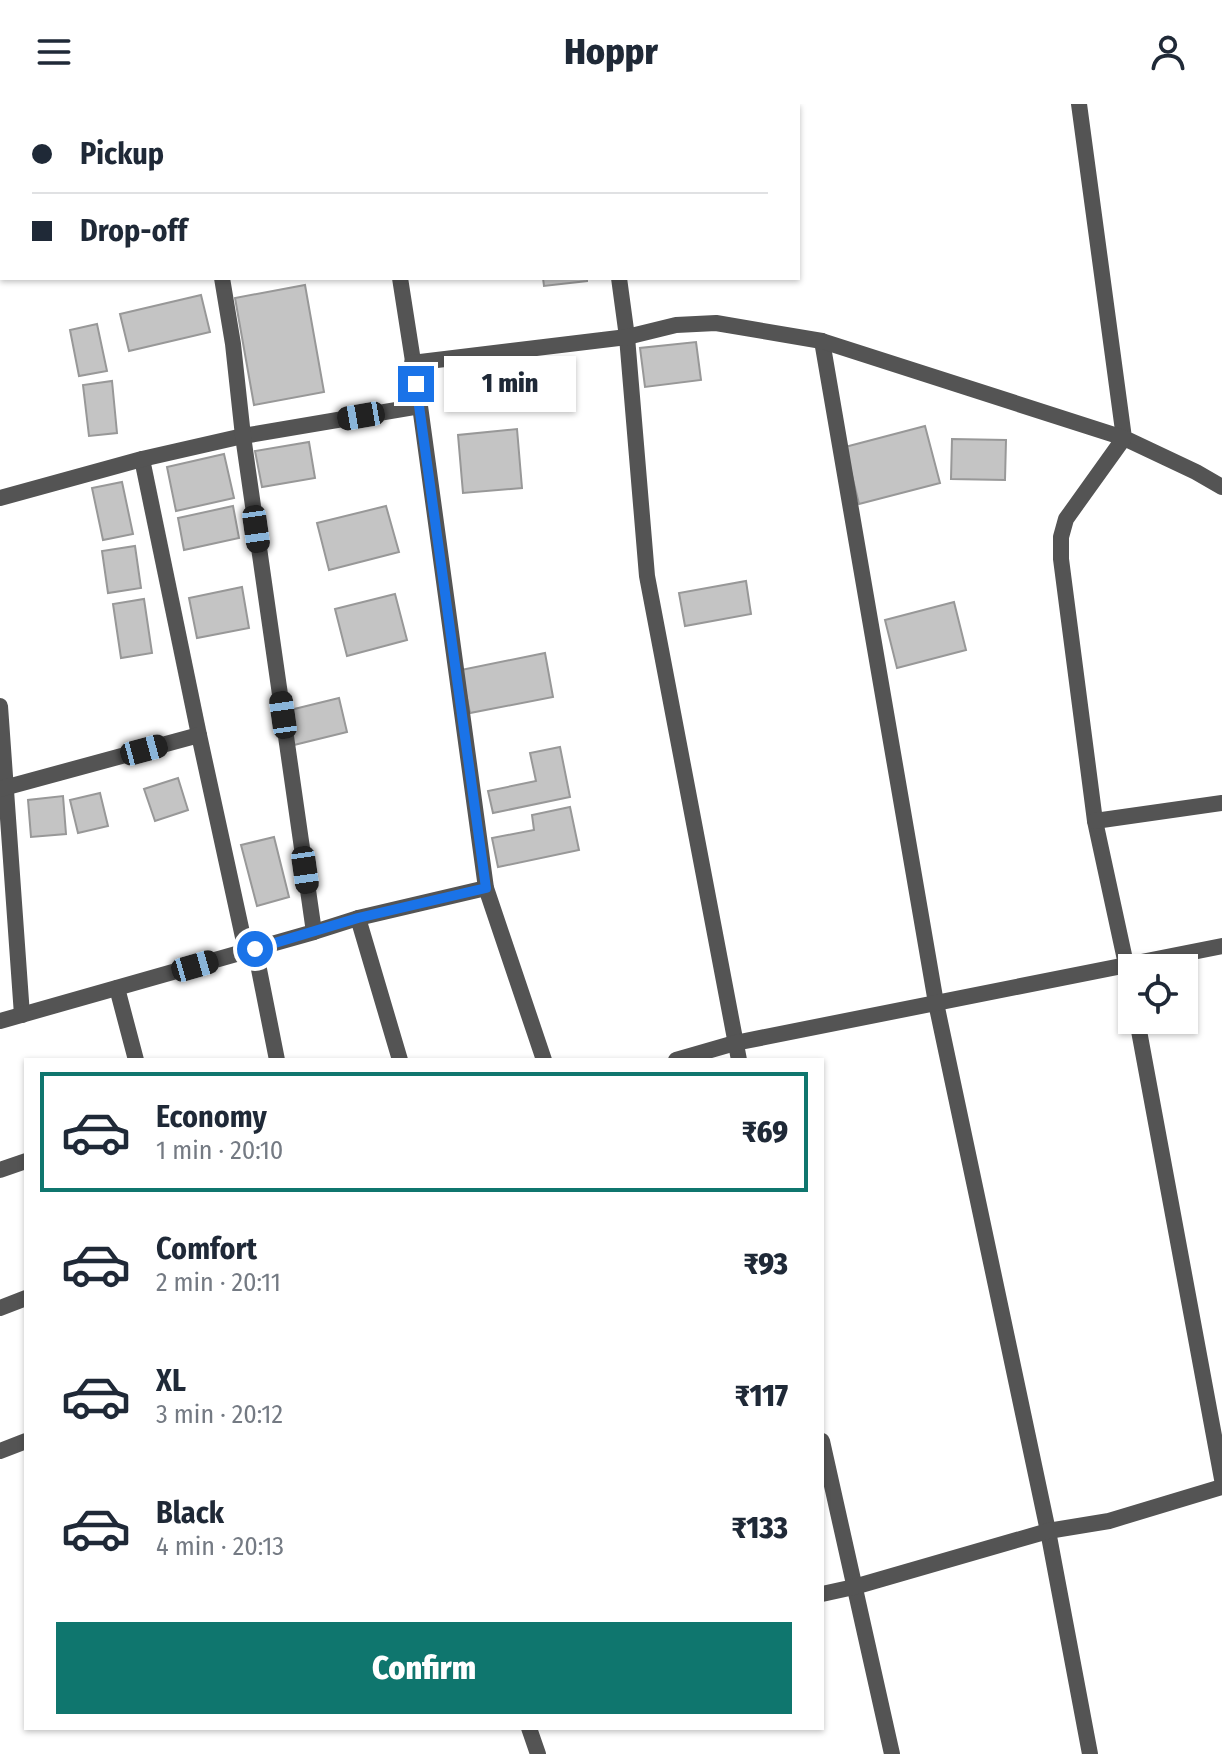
<!DOCTYPE html>
<meta charset="utf-8">
<style>
body{margin:0;font-family:"Fira Sans Condensed",sans-serif;background:#f6f6f7;color:#1f2937;height:100vh;display:flex;flex-direction:column;font-size:30px;white-space:nowrap}
*{box-sizing:border-box;margin:0}
p{font-size:26px;color:#747a83}
.icon{flex:none;width:44px;height:44px;fill:none;stroke:currentColor;stroke-width:2;stroke-linecap:round;stroke-linejoin:round}
.map{position:relative;flex:1;overflow:hidden}
.drawer{position:absolute;left:24px;top:954px;width:800px;height:672px;display:flex;flex-direction:column;background:#fff;border-radius:0px;box-shadow:0 2px 6px #0004}
.drawer>*{flex:none}
.banner{position:absolute;left:0px;top:0px;width:800px;height:176px;box-shadow:0 2px 6px #0004;display:grid;align-content:center;height:176px;padding:0 32px;background:#fff}
.buttons{position:absolute;left:1118px;top:850px;display:grid;gap:16px}
.buttons a{display:grid;place-items:center;width:80px;height:80px;border-radius:0px;background:#fff;box-shadow:0 2px 6px #0004;font-size:40px}
.end{position:absolute;width:36px;height:36px;margin:-18px;border:10px solid #1a73e8;background:#fff;box-shadow:0 0 0 4px #fff}
.from{border-radius:50%}
.bubble{position:absolute;height:56px;border-radius:0px;background:#fff;box-shadow:0 2px 6px #0004;font-size:26px;font-weight:800;line-height:56px;text-align:center}
.car{position:absolute;width:24px;height:48px;margin:-24px -12px;border-radius:10px;box-shadow:0 0 6px 2px #0007;background:linear-gradient(#222 24%,#8ab4d8 0 40%,#222 0 76%,#8ab4d8 0 86%,#222 0)}
.banner b{display:flex;align-items:center;gap:28px;height:76px;font-size:30px}
.banner b+b{border-top:2px solid #e0e1e3}
.banner i{width:20px;height:20px;background:#1f2937}
ul{padding:14px 0 0;list-style:none}
li{display:flex;align-items:center;gap:24px;height:120px;margin:0 16px 12px;padding:0 16px;border:4px solid transparent;border-radius:0px}
li div{flex:1}
li b{display:block;font-size:30px}
li em{font-style:normal;font-weight:800}
li.active{border-color:#0f766e}
li>.icon{width:72px;height:72px;stroke-width:1.5}
.button{display:flex;gap:16px;margin-top:auto;padding:16px 32px}
.button a{flex:1;height:92px;border-radius:0px;background:#0f766e;color:#fff;font-size:32px;font-weight:800;line-height:92px;text-align:center}
header{display:flex;justify-content:space-between;align-items:center;height:104px;padding:0 32px;background:#fff;font-size:36px;font-weight:800}
.map>svg:first-child{display:block}
.building{fill:#c4c4c4;stroke:#989898;stroke-width:2}
.lines{fill:none;stroke-linecap:round;stroke-linejoin:round}
.street{stroke:#545454;stroke-width:16}
.route{stroke:#1a73e8;stroke-width:10}
</style>
<header><svg class="icon" aria-label="menu" viewBox="0 0 24 24"><path d="M4 6h16M4 12h16M4 18h16"/></svg>Hoppr<svg class="icon" aria-label="person" viewBox="0 0 24 24"><circle cx="12" cy="8" r="4"/><path d="M4 21q1-7 8-7t8 7"/></svg></header>
<div class="map">
<svg width="1222" height="1650" viewBox="0 0 1222 1650">
<rect width="100%" height="100%" fill="#fff"/>
<g class="building">
<path d="M13,0H67L60,2H14Z"/>
<rect x="0" y="103" width="2" height="37"/>
<path d="M543,174H587V177L544,182Z"/>
<path d="M305,181L324,288L254,301L235,194Z"/>
<path d="M201,191L210,228L129,247L120,210Z"/>
<path d="M97,220L107,267L79,272L70,226Z"/>
<path d="M696,238L701,276L645,283L640,244Z"/>
<path d="M112,277L117,329L89,332L83,281Z"/>
<path d="M925,322L940,379L859,400L845,343Z"/>
<path d="M517,325L522,384L463,389L458,331Z"/>
<path d="M952,335L1006,336L1005,376L951,375Z"/>
<path d="M309,338L315,374L262,383L255,347Z"/>
<path d="M224,350L234,394L176,407L167,363Z"/>
<path d="M122,378L133,430L103,436L92,384Z"/>
<path d="M233,402L239,434L184,446L178,414Z"/>
<path d="M386,402L399,448L329,466L317,419Z"/>
<path d="M135,442L141,484L108,489L102,447Z"/>
<path d="M746,477L751,510L685,522L679,489Z"/>
<path d="M242,483L249,524L197,534L189,494Z"/>
<path d="M395,490L407,536L347,552L335,505Z"/>
<path d="M144,495L152,549L121,554L113,500Z"/>
<path d="M954,498L966,546L897,564L885,516Z"/>
<path d="M545,549L553,593L470,609L461,566Z"/>
<path d="M339,594L347,628L294,641L286,607Z"/>
<path d="M560,643L570,693L493,709L488,687L536,677L530,649Z"/>
<path d="M178,674L188,706L155,717L144,685Z"/>
<path d="M100,689L108,722L78,729L70,696Z"/>
<path d="M63,692L66,730L31,733L28,696Z"/>
<path d="M570,703L579,746L498,763L492,734L534,726L532,711Z"/>
<path d="M274,733L289,793L257,802L241,741Z"/>
</g>
<g class="lines">
<g class="street">
<path d="M192,0V2"/>
<path d="M374,0V2"/>
<path d="M595,0V2"/>
<path d="M1079,0L1124,334L1196,368L1222,383"/>
<path d="M400,174L420,302L486,784L544,956"/>
<path d="M619,174L627,233L647,472L739,956"/>
<path d="M822,237L936,899L1048,1427L1090,1650"/>
<path d="M412,259L627,233L676,221L716,219L822,237L1124,334L1066,415L1061,433V455L1095,717L1132,888"/>
<path d="M142,355L199,631"/>
<path d="M0,394L142,355L243,332L420,302"/>
<path d="M0,602L22,911"/>
<path d="M0,685L199,631L246,847"/>
<path d="M1095,717L1222,699"/>
<path d="M358,814L486,784"/>
<path d="M314,828L358,814L400,956"/>
<path d="M255,845L277,956"/>
<path d="M117,884L136,956"/>
<path d="M1137,916L1222,1375"/>
<path d="M0,917L314,828L243,332L233,240L222,174"/>
<path d="M676,956L735,939L1222,842"/>
<path d="M0,1066L26,1057"/>
<path d="M0,1204L26,1194"/>
<path d="M822,1337L892,1650"/>
<path d="M0,1347L26,1337"/>
<path d="M822,1490L854,1483L1048,1427L1109,1417L1222,1383"/>
<path d="M529,1624L538,1650"/>
</g>
</g>
<g class="lines">
<path class="route" d="M255,845L358,814L486,784L416,280"/>
</g>
</svg>
<div class="buttons">
<a><svg class="icon" aria-label="locate" viewBox="0 0 24 24"><circle cx="12" cy="12" r="6"/><path d="M12 2v4M12 18v4M2 12h4M18 12h4"/></svg></a>
</div>
<i class="end from" style="left:255px;top:845px"></i>
<i class="end" style="left:416px;top:280px"></i>
<div class="bubble" style="left:444px;top:252px;width:132px">1 min</div>
<i class="car" style="left:361px;top:312px;rotate:260deg"></i>
<i class="car" style="left:256px;top:425px;rotate:172deg"></i>
<i class="car" style="left:283px;top:611px;rotate:352deg"></i>
<i class="car" style="left:144px;top:646px;rotate:75deg"></i>
<i class="car" style="left:305px;top:766px;rotate:172deg"></i>
<i class="car" style="left:195px;top:862px;rotate:74deg"></i>
<div class="banner">
<b><i class="from"></i>Pickup</b>
<b><i></i>Drop-off</b>
</div>
<section class="drawer">
<ul>
<li class="active"><svg class="icon" aria-label="car" viewBox="0 0 24 24"><path d="M5 17H2v-5l4-1 3-4h7l3 4 3 1v5h-3M9 17h6M6 11h13"/><circle cx="7" cy="17" r="2"/><circle cx="17" cy="17" r="2"/></svg><div><b>Economy</b><p>1 min · 20:10</p></div><em>₹69</em></li>
<li><svg class="icon" aria-label="car" viewBox="0 0 24 24"><path d="M5 17H2v-5l4-1 3-4h7l3 4 3 1v5h-3M9 17h6M6 11h13"/><circle cx="7" cy="17" r="2"/><circle cx="17" cy="17" r="2"/></svg><div><b>Comfort</b><p>2 min · 20:11</p></div><em>₹93</em></li>
<li><svg class="icon" aria-label="car" viewBox="0 0 24 24"><path d="M5 17H2v-5l4-1 3-4h7l3 4 3 1v5h-3M9 17h6M6 11h13"/><circle cx="7" cy="17" r="2"/><circle cx="17" cy="17" r="2"/></svg><div><b>XL</b><p>3 min · 20:12</p></div><em>₹117</em></li>
<li><svg class="icon" aria-label="car" viewBox="0 0 24 24"><path d="M5 17H2v-5l4-1 3-4h7l3 4 3 1v5h-3M9 17h6M6 11h13"/><circle cx="7" cy="17" r="2"/><circle cx="17" cy="17" r="2"/></svg><div><b>Black</b><p>4 min · 20:13</p></div><em>₹133</em></li>
</ul>
<div class="button"><a>Confirm</a></div>
</section>
</div>
